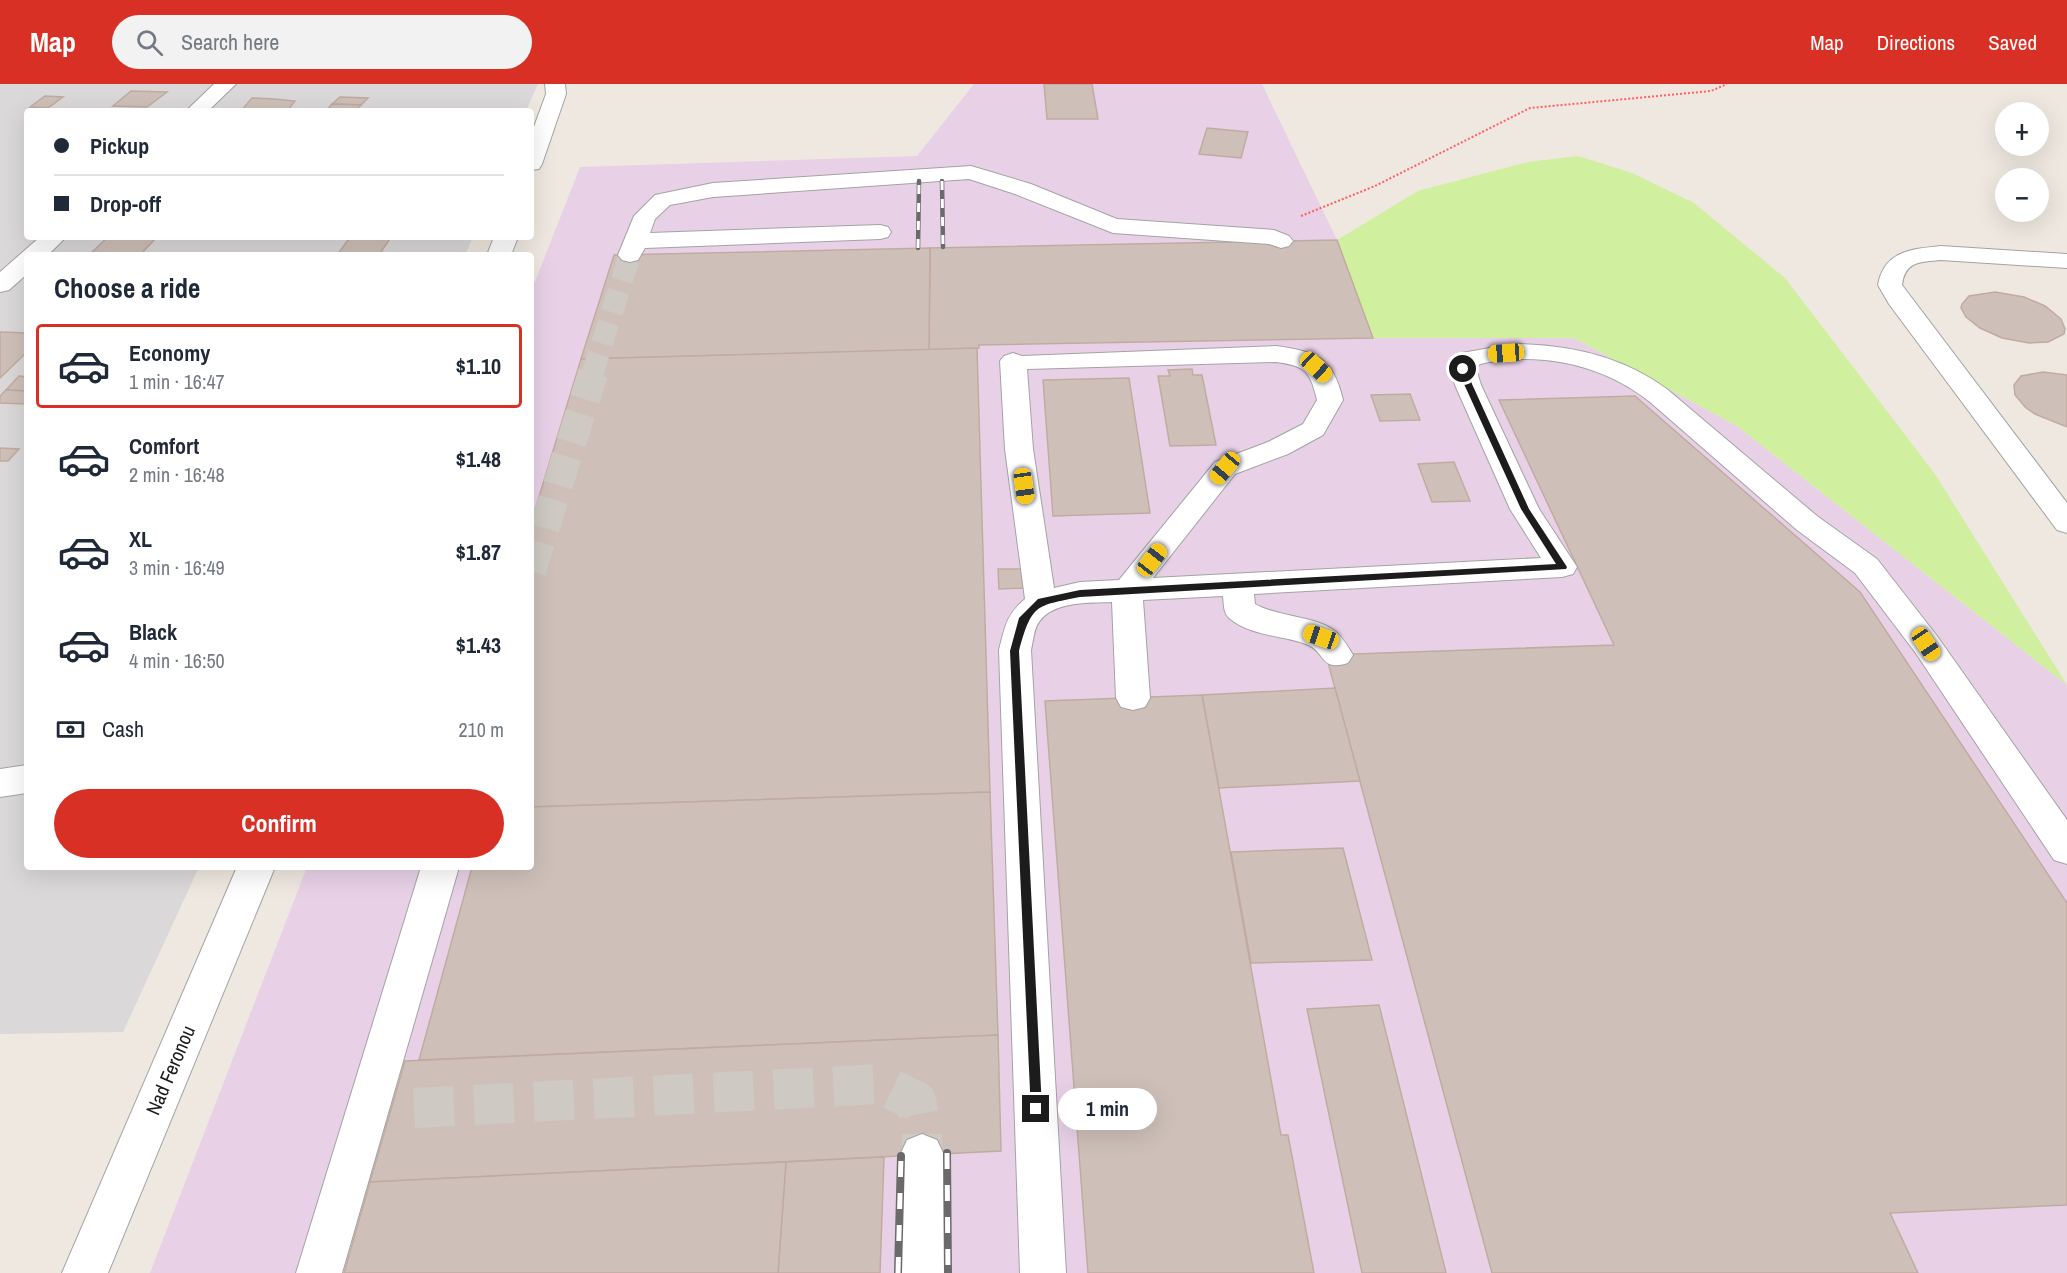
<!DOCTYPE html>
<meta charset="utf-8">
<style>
body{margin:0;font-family:"Archivo Narrow",sans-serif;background:#f2f2f3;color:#1f2937;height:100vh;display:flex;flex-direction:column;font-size:22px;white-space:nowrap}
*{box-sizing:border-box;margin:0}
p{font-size:20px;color:#747a83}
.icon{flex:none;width:33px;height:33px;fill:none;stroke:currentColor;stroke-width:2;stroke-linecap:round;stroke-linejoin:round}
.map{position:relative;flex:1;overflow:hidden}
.details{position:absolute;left:24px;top:168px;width:510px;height:618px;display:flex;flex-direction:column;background:#fff;border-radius:6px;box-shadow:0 6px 24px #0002}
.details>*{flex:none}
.banner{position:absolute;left:24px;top:24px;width:510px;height:132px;border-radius:6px;box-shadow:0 6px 24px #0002;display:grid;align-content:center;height:132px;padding:0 30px;background:#fff}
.controls{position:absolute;left:1995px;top:18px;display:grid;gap:12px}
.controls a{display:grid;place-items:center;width:54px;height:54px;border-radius:50%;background:#fff;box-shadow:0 6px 24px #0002;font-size:30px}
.end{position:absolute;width:27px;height:27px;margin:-14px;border:8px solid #1c1c1c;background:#fff;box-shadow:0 0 0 3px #fff}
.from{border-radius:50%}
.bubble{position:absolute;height:42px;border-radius:21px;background:#fff;box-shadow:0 6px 24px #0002;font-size:20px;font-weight:800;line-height:42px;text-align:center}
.car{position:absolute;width:18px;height:36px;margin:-18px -9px;border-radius:8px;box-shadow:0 0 4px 2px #0007;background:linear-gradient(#f5c518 24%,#345 0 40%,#f5c518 0 76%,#345 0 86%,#f5c518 0)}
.banner b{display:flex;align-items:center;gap:21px;height:57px;font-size:22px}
.banner b+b{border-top:2px solid #e0e1e3}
.banner i{width:15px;height:15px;background:#1f2937}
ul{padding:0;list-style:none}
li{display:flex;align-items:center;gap:18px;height:84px;margin:0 12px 9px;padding:0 18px;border:3px solid transparent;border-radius:6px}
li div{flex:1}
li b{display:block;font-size:22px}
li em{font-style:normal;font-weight:800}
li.current{border-color:#d93025}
li>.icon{width:54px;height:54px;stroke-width:1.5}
h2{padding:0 30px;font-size:27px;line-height:72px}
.pay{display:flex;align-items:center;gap:15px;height:66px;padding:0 30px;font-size:22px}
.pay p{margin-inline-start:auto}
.cta{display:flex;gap:12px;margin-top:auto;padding:12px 30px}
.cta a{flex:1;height:69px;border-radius:36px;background:#d93025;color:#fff;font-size:24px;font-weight:800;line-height:69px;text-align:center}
header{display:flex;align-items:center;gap:36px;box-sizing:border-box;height:84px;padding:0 30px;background:#d93025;color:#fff}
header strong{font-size:28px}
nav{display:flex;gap:33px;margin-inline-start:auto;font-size:21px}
.search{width:420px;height:54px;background:#f2f2f3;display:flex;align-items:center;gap:15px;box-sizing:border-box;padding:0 21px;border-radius:33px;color:#747a83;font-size:22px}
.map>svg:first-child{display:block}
.residential{fill:#dad8d8}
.industrial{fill:#e8d1e7}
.grass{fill:#d0ef9f}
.building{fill:#cec0b9;stroke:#c1aba1;stroke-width:1.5}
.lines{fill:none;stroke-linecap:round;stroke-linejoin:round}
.minor-tunnel-far2{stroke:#cec9c3;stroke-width:22;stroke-dasharray:22 11;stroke-linecap:butt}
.minor-tunnel-far1{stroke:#cec9c3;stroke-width:30;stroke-dasharray:30 15;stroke-linecap:butt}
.minor-tunnel{stroke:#cec9c3;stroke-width:40;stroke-dasharray:40 20;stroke-linecap:butt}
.minor-casing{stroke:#a3a3a3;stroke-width:2}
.path{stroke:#ff6062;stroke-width:2;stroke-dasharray:2 2;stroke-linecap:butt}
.minor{fill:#fff;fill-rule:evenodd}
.rail-far1-casing{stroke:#6a6a6a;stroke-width:4.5}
.rail-casing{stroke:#6a6a6a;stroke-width:8}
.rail-far1{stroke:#fff;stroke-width:3;stroke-dasharray:9;stroke-linecap:butt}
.rail{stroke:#fff;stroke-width:5;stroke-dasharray:16;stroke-linecap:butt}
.route{fill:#1c1c1c}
.labels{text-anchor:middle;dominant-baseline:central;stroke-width:4.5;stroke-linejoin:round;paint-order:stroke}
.near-street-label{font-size:20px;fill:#1c1c1c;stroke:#fff}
</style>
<header>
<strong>Map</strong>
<div class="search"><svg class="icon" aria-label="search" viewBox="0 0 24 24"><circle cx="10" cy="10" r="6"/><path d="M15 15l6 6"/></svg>Search here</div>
<nav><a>Map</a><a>Directions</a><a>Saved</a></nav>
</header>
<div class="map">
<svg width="2067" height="1189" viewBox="0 0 2067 1189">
<rect width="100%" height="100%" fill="#eee8e0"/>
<path class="residential" d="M0,0H538L526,27H27V153H473L465,171H27V783H199L123,948L0,950Z"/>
<path class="industrial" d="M974,0H1262L1337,156L1374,254H1574L1737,342L2067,601V1189H150L307,783H531V208L580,83L917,72Z"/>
<path class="grass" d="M1578,72L1632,89L1694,119L1785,194L1935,390L2067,601L1737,342L1574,254H1373L1337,156L1418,107L1528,78Z"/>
<g class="building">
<path d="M1044,0H1092L1098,35H1047Z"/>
<path d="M131,7L167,8L147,23L113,22Z"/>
<path d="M45,12L63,13L48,24L30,23Z"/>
<path d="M340,13L368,14L361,21L332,20Z"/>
<path d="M252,14L274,15L295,17L287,27H241Z"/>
<path d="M332,20L361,21L355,27H326Z"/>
<path d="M1207,44L1248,48L1241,74L1199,70Z"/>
<path d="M108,153H157L140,171H89Z"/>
<path d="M350,153H391L379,171L338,170Z"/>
<path d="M1337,156L1373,254L979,261V264L929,266L930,164Z"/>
<path d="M930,164L929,266L581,275L614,171Z"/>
<path d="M1995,208L2024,213L2045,222L2061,235L2065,245L2064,250L2048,258L2029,259L2002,254L1980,244L1966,233L1961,224L1962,220L1969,212Z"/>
<path d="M0,248L27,249V268L0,294Z"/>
<path d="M977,264L990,708L531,723V439L581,275Z"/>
<path d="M1192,285L1193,291H1202L1216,361L1170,362L1158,292H1170L1168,286Z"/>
<path d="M2043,288L2067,291V343L2035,330L2026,324L2015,311L2014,301L2021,292Z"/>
<path d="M19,292L27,293V307L6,306Z"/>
<path d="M1129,294L1150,429L1053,432L1043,296Z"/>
<path d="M6,306L27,307V320L0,319V312Z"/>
<path d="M1410,310L1420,336L1380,337L1371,311Z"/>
<path d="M1635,312L1860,508L2067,819V1121L1890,1129L1918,1189H1492L1326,571L1614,561L1499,316Z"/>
<path d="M0,364L19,365L8,377H0Z"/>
<path d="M1454,378L1470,417L1432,418L1418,380Z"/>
<path d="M998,485H1027L1028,504L999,505Z"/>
<path d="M1335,604L1360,697L1219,704L1202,611Z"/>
<path d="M1202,611L1281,1051H1288L1314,1189H1088L1045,617Z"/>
<path d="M990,708L998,951L419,976L472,783H531V723Z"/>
<path d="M1343,764L1372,876L1251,879L1231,768Z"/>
<path d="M1379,921L1446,1189H1362L1307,925Z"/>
<path d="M998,951L1001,1067L370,1098L405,977Z"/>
<path d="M884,1073L880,1189H778L786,1078Z"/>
<path d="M786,1078L778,1189H344L370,1098Z"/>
</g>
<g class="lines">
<path class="minor-tunnel-far2" d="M592,291L630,171"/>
<path class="minor-tunnel-far1" d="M531,487L593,289"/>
<path class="minor-tunnel" d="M414,1024L881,1000L916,1017L922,1048V1071"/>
<defs>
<g id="minor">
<path d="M214,0H236L208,27H186Z"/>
<path d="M545,0H565L566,10L542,80L539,85L531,86V51L546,10Z"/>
<path d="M971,82L1031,100L1117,135L1274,146L1289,152L1293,157L1289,162L1281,164L1269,160L1113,149L1015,110L969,95L713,113L670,121L655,135L650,149L880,141L888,143L891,148L888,153L880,155L645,164L638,176L630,178L622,176L618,171L634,132L655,111L713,99Z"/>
<path d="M40,153H66L48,171H27V190L9,206L0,208V188Z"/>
<path d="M494,153H518L511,171H487Z"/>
<path d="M1941,162L2067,170V184L1941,176C1920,178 1905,177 1902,201L2067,419V449L2057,446L1889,220L1878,201C1884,167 1911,165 1941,162Z"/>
<path d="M1512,260C1568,260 1623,272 1668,306L1817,432L1877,475L1937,552L2067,736V780L2054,776L1915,568L1855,489L1797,446L1650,318C1602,280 1539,267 1480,280L1476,285L1481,301L1539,425L1577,483L1573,490L1562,493L1254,510L1255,520C1278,533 1312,532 1332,545C1341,550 1348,563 1353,571L1348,579C1319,588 1326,567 1306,560C1281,551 1250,552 1229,534C1223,528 1224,520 1223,512L1143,516L1150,614L1145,623L1133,626L1121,623L1116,614L1112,518C1089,519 1053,517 1039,538C1034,544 1033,558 1031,566L1066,1189H1020L999,566C1005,543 1006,531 1025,515L1005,365L1000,277L1004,272L1013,269L1022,272L1276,262C1317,268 1333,273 1343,316L1323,351L1288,370L1235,390L1153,494L1541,474L1510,425L1455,301L1450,285L1462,269ZM1276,278C1306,282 1310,287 1317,316L1303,340L1268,358L1215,378L1119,496L1080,498L1054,504L1033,365L1027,285Z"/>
<path d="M27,681V709L0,713V685Z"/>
<path d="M237,783H275L108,1189H62Z"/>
<path d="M421,783H459L342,1189H296Z"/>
<path d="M922,1050L937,1056L944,1071L945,1189H899L900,1071L907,1056Z"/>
</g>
</defs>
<use href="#minor" class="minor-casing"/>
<path class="path" d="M1301,132L1375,102L1530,24L1711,7L1727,0"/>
<use href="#minor" class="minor"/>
<defs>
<g id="rail-far1">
<path d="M942,97L943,163"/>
<path d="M918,164L919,97"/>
</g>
<g id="rail">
<path d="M947,1069L948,1189"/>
<path d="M898,1189L901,1072"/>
</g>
</defs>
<use href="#rail-far1" class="rail-far1-casing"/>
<use href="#rail" class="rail-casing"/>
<use href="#rail-far1" class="rail-far1"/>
<use href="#rail" class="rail"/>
</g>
<path class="route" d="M1463,283L1467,285L1472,300L1529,425L1567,483L1566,485L1080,513C1035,522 1032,520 1019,567L1042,1025L1040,1029H1031L1010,567L1019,534L1038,515L1080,506L1556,480L1521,425L1464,300L1459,285Z"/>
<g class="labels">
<g class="near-street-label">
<text transform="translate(170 986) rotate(-67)">Nad Feronou</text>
</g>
</g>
</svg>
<div class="controls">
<a>+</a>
<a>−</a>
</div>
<i class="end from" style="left:1463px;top:285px"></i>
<i class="end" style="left:1036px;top:1025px"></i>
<div class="bubble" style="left:1058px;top:1004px;width:99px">1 min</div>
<i class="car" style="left:1506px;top:269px;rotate:266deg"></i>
<i class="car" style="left:1316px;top:283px;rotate:133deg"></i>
<i class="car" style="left:1225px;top:384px;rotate:220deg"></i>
<i class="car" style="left:1024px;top:402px;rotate:172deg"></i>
<i class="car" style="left:1152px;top:476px;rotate:38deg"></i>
<i class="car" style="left:1321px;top:553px;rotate:289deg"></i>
<i class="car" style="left:1926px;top:560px;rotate:146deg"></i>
<div class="banner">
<b><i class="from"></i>Pickup</b>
<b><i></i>Drop-off</b>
</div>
<section class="details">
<h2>Choose a ride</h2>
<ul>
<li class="current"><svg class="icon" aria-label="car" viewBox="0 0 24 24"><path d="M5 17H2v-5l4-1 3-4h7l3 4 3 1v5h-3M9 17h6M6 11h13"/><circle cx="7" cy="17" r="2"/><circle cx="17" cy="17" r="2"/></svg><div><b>Economy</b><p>1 min · 16:47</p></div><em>$1.10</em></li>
<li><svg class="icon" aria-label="car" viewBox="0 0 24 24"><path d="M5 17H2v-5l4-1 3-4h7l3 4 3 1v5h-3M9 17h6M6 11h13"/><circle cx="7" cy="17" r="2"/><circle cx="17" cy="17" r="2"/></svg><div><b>Comfort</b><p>2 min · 16:48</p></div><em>$1.48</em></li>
<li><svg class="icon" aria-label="car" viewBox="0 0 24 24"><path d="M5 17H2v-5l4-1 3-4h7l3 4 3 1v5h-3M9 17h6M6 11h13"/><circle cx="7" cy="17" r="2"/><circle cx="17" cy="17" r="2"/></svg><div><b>XL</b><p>3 min · 16:49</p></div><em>$1.87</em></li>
<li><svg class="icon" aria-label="car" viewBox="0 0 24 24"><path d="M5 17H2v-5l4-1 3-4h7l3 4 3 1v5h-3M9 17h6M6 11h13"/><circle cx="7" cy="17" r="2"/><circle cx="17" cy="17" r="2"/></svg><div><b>Black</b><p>4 min · 16:50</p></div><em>$1.43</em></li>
</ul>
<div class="pay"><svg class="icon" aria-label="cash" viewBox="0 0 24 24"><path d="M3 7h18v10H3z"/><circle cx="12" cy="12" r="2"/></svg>Cash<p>210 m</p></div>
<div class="cta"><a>Confirm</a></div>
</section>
</div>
